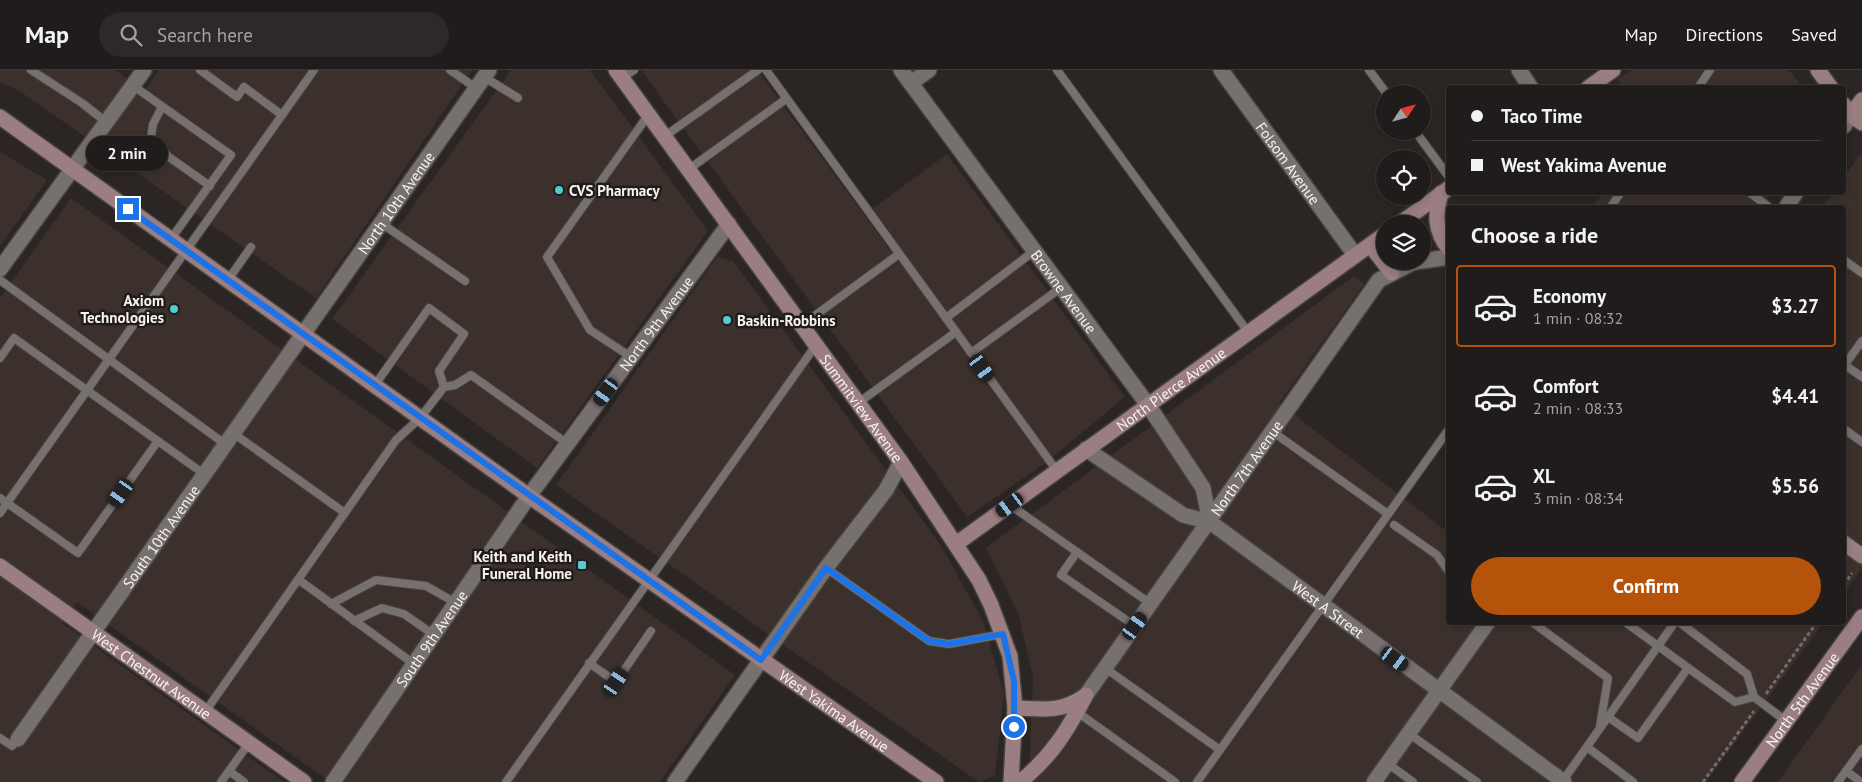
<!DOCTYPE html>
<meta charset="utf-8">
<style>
body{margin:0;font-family:"PT Sans",sans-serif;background:#2d2928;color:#f1f3f6;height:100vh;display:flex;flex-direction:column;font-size:19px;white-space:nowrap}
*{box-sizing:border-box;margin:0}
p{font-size:16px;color:#a2a1a3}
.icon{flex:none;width:28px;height:28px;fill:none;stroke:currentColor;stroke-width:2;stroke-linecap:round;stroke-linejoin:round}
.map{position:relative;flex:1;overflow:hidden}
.drawer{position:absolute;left:1446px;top:135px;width:400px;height:420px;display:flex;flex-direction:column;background:#201c1b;border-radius:5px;box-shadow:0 2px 8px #0003,0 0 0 1px #3d3a3a}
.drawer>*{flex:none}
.guide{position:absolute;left:1446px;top:15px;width:400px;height:110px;border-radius:5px;box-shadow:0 2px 8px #0003,0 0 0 1px #3d3a3a;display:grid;align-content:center;height:110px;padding:0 25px;background:#201c1b}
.needle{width:32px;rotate:54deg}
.tools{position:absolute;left:1376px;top:15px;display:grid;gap:10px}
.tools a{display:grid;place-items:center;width:55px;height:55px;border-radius:50%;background:#201c1b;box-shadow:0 2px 8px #0003,0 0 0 1px #3d3a3a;font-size:25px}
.end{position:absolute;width:22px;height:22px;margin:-11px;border:6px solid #1a73e8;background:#fff;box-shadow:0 0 0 2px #fff}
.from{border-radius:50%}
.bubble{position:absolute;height:35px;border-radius:18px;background:#201c1b;box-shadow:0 2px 8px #0003,0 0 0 1px #3d3a3a;font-size:16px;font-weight:700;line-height:35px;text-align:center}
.car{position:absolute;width:15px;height:30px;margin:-15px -8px;border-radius:6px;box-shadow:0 0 4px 1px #0007;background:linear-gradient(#222 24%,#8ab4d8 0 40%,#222 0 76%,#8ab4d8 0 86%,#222 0)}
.guide b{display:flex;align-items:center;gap:18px;height:48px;font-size:19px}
.guide b+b{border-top:1px solid #3d3a3a}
.guide i{width:12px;height:12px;background:#f1f3f6}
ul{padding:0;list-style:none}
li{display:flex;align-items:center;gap:15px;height:82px;margin:0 10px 8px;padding:0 15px;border:2px solid transparent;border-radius:5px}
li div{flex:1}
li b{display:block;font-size:19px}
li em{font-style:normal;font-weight:700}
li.selected{border-color:#b45309}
li>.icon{width:45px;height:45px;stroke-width:1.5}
h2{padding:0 25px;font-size:22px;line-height:60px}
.action{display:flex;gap:10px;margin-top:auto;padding:10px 25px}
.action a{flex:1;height:58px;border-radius:30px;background:#b45309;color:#fff;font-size:20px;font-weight:700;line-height:58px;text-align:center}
header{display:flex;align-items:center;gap:30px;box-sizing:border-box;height:70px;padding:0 25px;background:#201c1b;border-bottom:1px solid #3d3a3a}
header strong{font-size:24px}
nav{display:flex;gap:28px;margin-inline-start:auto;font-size:18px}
.search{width:350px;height:45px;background:#2d2928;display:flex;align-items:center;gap:12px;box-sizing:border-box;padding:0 18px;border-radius:28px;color:#a2a1a3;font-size:19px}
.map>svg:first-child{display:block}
.built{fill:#3b302c}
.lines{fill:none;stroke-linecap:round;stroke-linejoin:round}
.lane-casing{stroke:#45413f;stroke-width:10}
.street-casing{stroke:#45413f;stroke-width:18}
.secondary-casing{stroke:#45413f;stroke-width:18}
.path{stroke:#726d6b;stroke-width:3;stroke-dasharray:4 2.5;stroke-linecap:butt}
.lane{stroke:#76706e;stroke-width:8}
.street{stroke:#76706e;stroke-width:15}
.secondary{stroke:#9a7e81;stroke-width:15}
.route{stroke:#1a73e8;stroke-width:6}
.poi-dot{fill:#51ccd2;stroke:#211c1a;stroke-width:2}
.labels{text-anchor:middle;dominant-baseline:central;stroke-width:5;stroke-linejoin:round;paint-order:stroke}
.street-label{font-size:15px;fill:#f6f3f1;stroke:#211c1a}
.poi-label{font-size:15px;font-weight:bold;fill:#f6f3f1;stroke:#211c1a;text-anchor:start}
</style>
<header>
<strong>Map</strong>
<div class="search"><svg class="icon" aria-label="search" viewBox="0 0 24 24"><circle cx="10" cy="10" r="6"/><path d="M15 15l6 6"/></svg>Search here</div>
<nav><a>Map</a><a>Directions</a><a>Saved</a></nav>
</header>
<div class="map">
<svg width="1862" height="712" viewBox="0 0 1862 712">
<rect width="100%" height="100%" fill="#2b2624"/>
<g class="built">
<path d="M0,0H115L144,21L159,0H472L316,228L18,20L0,12Z"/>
<path d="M511,0H590L708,161L537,398L332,249Z"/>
<path d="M641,0H757L889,179L895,174L871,140L947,84L1125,327L1044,394L967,447Z"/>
<path d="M1632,0H1789L1803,17L1626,18L1617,10Z"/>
<path d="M0,82L47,110L0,176Z"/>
<path d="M1862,82V498L1844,523V138H1822L1833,123L1844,122V107Z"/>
<path d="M1603,123H1771L1760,137L1592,138Z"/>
<path d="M71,128L735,605L660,712H330L77,532L62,553L284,712H0V228Z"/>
<path d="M717,187L733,191L940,474L983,551L1004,624L995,706L979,712L556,415Z"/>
<path d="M1354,206L1364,214L1279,333L1449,463V552L1823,553L1706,712H1029L1033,606L1018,543L986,478Z"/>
<path d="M1862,594V712H1778Z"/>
</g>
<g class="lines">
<defs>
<g id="lane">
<path d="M31,0L82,33L106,52"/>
<path d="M200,0L237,27L244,17L282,45"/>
<path d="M450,0L476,18"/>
<path d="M766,0L1057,401"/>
<path d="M1057,0L1248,262"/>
<path d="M1369,0L1387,24"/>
<path d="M484,7L518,28"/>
<path d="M622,8L634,0"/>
<path d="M132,15L231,85L171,169"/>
<path d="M1698,18L1710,0"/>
<path d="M162,37L153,54L151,68L169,87L210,116"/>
<path d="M1415,61L1449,107"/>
<path d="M665,66L758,0"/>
<path d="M689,99L786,29"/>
<path d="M1749,122L1770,138"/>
<path d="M1610,138L1621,122"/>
<path d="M381,153L465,211"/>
<path d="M1844,190L1862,203"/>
<path d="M0,210L225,374"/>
<path d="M228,210L251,177"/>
<path d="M946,248L1034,181"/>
<path d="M802,255L899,184"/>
<path d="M971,283L1062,217"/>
<path d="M631,287L590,260L547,187L649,44"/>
<path d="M0,288L14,268L204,404"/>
<path d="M1845,295L1862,307"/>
<path d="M1844,296L1862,271"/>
<path d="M375,315L429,238L464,264L439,301L444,317"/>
<path d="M858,333L956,262"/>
<path d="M1844,359L1862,372"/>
<path d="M1273,362L1388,444"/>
<path d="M233,363L345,443"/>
<path d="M0,428L78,483L158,371"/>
<path d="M1010,435L1151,534"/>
<path d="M0,443L314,0"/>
<path d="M1394,455L1437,485L1449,502"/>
<path d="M1077,482L1061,505L1135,556"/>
<path d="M826,498L929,571L949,574L1003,564"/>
<path d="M299,510L414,594"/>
<path d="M331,534L376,510L426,516L456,533"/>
<path d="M354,551L382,538L404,544L434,565"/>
<path d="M1532,552L1608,608L1600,656"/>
<path d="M1625,552L1735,632L1754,627L1786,651"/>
<path d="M1679,552L1747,604L1754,627"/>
<path d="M589,593L616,612L651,561"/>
<path d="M1105,598L1220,680"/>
<path d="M205,642L396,370L420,348L444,317L455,315L471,305L568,374"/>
<path d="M1077,642L1175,712"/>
<path d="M1608,647L1638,668L1688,598"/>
<path d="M1408,663L1477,712"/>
<path d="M0,668L12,676L18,669"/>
<path d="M1587,677L1633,712"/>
<path d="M1387,693L1413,712"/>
<path d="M229,701L244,712"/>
<path d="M1846,701L1861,712"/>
<path d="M221,712L249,673"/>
<path d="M506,712L816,275"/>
<path d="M1197,712L1449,359"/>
<path d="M1562,712L1675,552"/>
<path d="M1838,712L1862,679"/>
</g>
<g id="street">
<path id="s1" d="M901,0L1148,335L1203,418L1210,452"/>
<path id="s2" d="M1221,0L1355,185"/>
<path d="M1519,0L1531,18"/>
<path d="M911,13L929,0"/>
<path d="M1844,56L1851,45"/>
<path d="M1786,138L1796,122"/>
<path d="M1422,191L1449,187"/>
<path d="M0,199L144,0"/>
<path id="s3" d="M1086,379L1183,445L1210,452L1564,712"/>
<path id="s4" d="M1086,625L1379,210L1412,193L1421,191"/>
<path id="s5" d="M18,669L489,0"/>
<path id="s6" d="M333,712L529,426L729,154"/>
<path d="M675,712L826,498L886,420L901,392"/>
<path d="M1374,712L1488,552"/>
</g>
<g id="secondary">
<path id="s7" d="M616,0L901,392L979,510L991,535L1010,586L1015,638L1011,712"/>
<path d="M1818,0L1831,18"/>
<path d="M1588,18L1613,0"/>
<path d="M1844,35L1851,45L1862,53"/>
<path d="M1851,45L1862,30"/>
<path id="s8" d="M0,47L529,426L936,712"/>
<path d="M1441,123C1435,144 1434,161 1449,179"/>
<path d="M1399,154L1449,118"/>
<path d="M1370,175L1392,203"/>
<path d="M1844,473L1862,486"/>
<path id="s9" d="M956,474L1385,164"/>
<path id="s10" d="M0,496L304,712"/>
<path d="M1015,638C1044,639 1060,643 1085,626"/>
<path d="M1020,712C1052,686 1067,661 1086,625"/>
<path id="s11" d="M1742,712L1862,547"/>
</g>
</defs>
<use href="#lane" class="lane-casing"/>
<use href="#street" class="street-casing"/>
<use href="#secondary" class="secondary-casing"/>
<g class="path">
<path d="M1844,515L1852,503"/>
<path d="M1766,624L1817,552"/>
<path d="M1703,712L1754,641"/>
</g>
<use href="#lane" class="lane"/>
<use href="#street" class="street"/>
<use href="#secondary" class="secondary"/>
</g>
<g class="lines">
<path class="route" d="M128,139L761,590L826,498L929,571L949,574L1003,564L1014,611V657"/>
</g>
<g class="poi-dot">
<circle cx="559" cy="120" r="5"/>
<circle cx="174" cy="239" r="5"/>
<circle cx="727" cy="250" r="5"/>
<rect x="577" y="490" width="10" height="10" rx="2.5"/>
</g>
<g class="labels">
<g class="street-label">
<text stroke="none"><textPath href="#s2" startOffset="115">Folsom Avenue</textPath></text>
<text stroke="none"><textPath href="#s5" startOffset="656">North 10th Avenue</textPath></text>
<text stroke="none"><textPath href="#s1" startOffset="275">Browne Avenue</textPath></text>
<text stroke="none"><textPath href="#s6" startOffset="561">North 9th Avenue</textPath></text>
<text stroke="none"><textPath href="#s9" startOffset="265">North Pierce Avenue</textPath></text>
<text stroke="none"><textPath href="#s7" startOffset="418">Summitview Avenue</textPath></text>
<text stroke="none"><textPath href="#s4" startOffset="278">North 7th Avenue</textPath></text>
<text stroke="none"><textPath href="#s5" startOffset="248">South 10th Avenue</textPath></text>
<text stroke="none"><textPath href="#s3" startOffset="292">West A Street</textPath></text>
<text stroke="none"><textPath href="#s6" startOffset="174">South 9th Avenue</textPath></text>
<text stroke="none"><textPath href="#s10" startOffset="186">West Chestnut Avenue</textPath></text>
<text stroke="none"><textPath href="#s11" startOffset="102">North 5th Avenue</textPath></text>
<text stroke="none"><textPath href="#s8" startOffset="1024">West Yakima Avenue</textPath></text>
</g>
<g class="poi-label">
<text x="569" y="120">CVS Pharmacy</text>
<text x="164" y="230" text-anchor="end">Axiom<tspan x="164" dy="17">Technologies</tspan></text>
<text x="737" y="250">Baskin-Robbins</text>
<text x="572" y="486" text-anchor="end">Keith and Keith<tspan x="572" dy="17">Funeral Home</tspan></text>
</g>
</g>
</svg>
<div class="tools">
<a><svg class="needle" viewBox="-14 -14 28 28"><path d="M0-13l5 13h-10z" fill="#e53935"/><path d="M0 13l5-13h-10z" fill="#a2a1a3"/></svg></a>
<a><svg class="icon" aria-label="locate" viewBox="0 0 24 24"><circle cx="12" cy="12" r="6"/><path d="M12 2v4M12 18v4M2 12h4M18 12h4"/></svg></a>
<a><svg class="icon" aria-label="layers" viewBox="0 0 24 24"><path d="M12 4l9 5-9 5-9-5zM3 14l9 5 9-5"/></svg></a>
</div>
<i class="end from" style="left:1014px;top:657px"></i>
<i class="end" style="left:128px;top:139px"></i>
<div class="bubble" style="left:86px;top:66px;width:82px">2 min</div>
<i class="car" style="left:982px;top:298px;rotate:144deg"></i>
<i class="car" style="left:606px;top:322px;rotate:216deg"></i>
<i class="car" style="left:121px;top:423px;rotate:215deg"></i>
<i class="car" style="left:1010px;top:435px;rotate:234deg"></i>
<i class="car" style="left:1135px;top:556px;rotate:36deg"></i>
<i class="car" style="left:1395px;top:589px;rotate:126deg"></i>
<i class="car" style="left:616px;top:612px;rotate:34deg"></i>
<div class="guide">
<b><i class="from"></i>Taco Time</b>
<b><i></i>West Yakima Avenue</b>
</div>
<section class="drawer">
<h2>Choose a ride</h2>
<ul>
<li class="selected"><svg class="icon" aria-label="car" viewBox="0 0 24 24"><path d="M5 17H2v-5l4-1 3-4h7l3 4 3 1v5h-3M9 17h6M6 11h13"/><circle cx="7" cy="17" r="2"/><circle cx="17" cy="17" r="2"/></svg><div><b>Economy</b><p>1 min · 08:32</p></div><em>$3.27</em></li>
<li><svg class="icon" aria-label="car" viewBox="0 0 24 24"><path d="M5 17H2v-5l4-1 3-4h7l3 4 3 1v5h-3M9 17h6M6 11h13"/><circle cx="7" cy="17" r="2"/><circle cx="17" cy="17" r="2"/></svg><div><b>Comfort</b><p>2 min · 08:33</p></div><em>$4.41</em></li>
<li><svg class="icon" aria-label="car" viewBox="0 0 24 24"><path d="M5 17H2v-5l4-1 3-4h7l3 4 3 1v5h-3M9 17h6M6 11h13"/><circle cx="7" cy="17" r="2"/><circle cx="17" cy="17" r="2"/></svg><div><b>XL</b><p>3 min · 08:34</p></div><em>$5.56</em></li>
</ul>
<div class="action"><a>Confirm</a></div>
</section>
</div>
